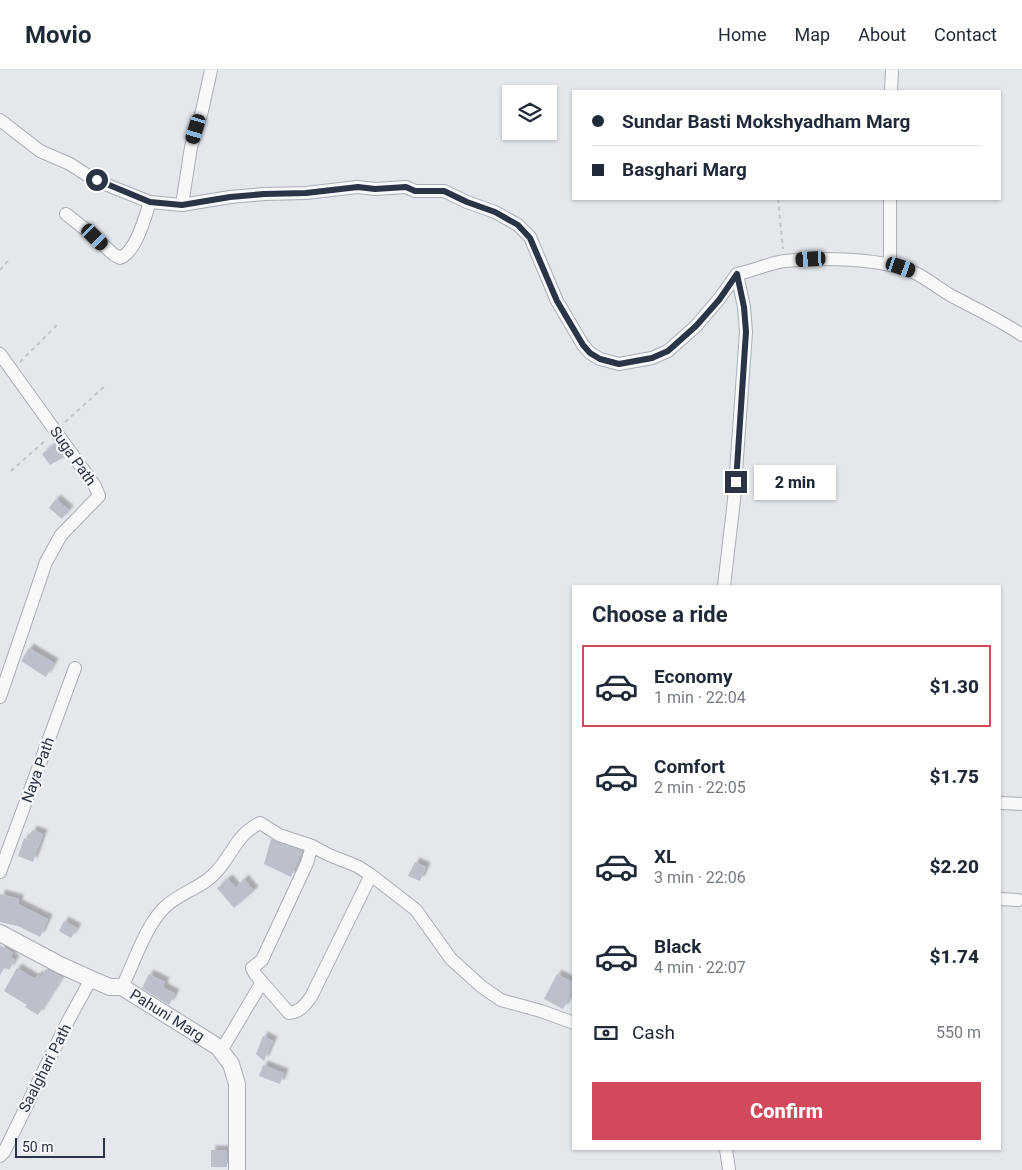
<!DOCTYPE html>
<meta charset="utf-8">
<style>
body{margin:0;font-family:Roboto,sans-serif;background:#f6f6f7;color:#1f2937;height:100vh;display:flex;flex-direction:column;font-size:19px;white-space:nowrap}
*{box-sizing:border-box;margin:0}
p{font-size:16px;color:#747a83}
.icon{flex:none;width:28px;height:28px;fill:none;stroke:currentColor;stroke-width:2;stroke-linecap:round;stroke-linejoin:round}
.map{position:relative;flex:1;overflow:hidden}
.panel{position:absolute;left:572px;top:515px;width:429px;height:565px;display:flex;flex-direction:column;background:#fff;border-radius:0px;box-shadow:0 1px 4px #0004}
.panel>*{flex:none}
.guide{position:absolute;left:572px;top:20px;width:429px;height:110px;border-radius:0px;box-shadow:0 1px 4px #0004;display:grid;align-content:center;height:110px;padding:0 20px;background:#fff}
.controls{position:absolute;left:502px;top:15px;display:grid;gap:10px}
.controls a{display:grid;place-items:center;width:55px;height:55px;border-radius:0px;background:#fff;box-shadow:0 1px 4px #0004;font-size:25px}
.scale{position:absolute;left:15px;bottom:12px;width:90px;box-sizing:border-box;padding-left:5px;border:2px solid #2b3445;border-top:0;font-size:14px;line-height:18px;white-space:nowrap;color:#2b3445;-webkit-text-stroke:4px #f4f6f9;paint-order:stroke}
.end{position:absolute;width:22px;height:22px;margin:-11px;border:6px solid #2b3445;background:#fff;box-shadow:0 0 0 2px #fff}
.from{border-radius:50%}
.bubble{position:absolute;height:35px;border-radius:0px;background:#fff;box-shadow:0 1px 4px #0004;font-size:16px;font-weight:800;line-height:35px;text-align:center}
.car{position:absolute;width:15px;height:30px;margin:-15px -8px;border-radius:6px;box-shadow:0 0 4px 1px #0007;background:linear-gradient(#222 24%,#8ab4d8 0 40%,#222 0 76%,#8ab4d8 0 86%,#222 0)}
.guide b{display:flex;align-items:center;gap:18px;height:48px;font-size:19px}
.guide b+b{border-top:1px solid #e0e1e3}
.guide i{width:12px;height:12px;background:#1f2937}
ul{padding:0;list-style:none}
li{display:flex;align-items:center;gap:15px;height:82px;margin:0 10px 8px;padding:0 10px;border:2px solid transparent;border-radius:0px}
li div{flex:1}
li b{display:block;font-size:19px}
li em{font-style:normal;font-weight:800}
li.current{border-color:#d1495b}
li>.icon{width:45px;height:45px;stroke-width:1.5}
h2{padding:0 20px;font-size:22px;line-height:60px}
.pay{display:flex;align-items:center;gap:12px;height:55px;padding:0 20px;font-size:19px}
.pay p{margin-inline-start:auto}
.button{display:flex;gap:10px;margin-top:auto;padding:10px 20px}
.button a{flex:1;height:58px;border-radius:0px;background:#d1495b;color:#fff;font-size:20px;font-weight:800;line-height:58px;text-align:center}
header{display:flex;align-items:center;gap:30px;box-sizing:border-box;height:70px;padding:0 25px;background:#fff;border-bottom:1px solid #e0e1e3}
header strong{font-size:24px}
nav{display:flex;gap:28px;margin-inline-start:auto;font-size:18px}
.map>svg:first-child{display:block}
.building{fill:#bbc0ca;filter:url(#shadow)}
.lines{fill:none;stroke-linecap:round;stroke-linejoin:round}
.minor-casing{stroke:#a9aeb7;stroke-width:14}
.tertiary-casing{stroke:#a9aeb7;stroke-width:18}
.path{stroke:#c2c5cb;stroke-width:2;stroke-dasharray:4 4;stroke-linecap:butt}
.minor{stroke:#f7f8fa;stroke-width:12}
.tertiary{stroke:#f7f8fa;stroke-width:16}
.route{stroke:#2b3445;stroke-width:6}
.labels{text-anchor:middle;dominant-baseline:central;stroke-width:4.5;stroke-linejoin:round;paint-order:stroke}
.street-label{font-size:15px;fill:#2b3445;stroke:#f4f6f9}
</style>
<header>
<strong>Movio</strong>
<nav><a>Home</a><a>Map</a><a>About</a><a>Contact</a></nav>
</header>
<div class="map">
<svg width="1022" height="1100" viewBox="0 0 1022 1100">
<defs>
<filter id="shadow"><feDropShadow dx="4.5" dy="-4.5" stdDeviation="1" flood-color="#0004"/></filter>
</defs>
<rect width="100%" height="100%" fill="#e4e7ec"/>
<g class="building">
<path d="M55,374L64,387L50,395L42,384Z"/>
<path d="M56,429L69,440L62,449L49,438Z"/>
<path d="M29,578L54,593L46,607L21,591Z"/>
<path d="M32,760L43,764L33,792L18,786L24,768L28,770Z"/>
<path d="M271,769L302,781L291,807L264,794Z"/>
<path d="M415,792L426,797L420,811L408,806Z"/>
<path d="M228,809L236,818L244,809L254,821L234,838L217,818Z"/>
<path d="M0,824L19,829L18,834L48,849L40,867L18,856L0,852Z"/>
<path d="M64,851L77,858L71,868L59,861Z"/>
<path d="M0,875L13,883L11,887L15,890L9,900L5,897L0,905Z"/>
<path d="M17,898L35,909L38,905L41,907L46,899L62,907L38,945L25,937L27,935L4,921Z"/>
<path d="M149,904L165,912L163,917L175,924L169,935L142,918Z"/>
<path d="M557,904L574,913V918L563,939L544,929Z"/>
<path d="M263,966L273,971L264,991L256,984Z"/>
<path d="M263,995L284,1003L280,1014L259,1006Z"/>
<rect x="211" y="1080" width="16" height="17"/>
</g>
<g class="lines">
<defs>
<g id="minor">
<path d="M891,21L892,0"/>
<path d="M0,50L40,81L70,94L87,105L107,115L150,132L182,135L230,127L264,124L306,123L357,117L375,119L406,117L415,121H444L467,132L495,142L518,155L530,167L557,231L583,275L590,283L600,289L619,294L652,288L668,281L696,256L719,229L737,204C753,201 769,193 785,191C820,187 881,188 913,202C927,208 939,219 952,226C976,239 1000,250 1022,265"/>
<path d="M182,135L191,77L202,41L211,0"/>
<path d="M66,144L95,167L113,184L120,188C136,182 145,147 150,132"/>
<path d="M890,194V129"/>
<path d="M0,284L95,416L99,426L61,465L46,492L0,627"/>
<path d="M724,516L734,430L746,262L744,237L737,204"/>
<path d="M1000,733L1022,734"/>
<path d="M312,776L307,793L262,890L252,898L255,904L289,943C300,942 304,936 311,927L371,805"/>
<path d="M0,802L75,598"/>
<path d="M1000,829L1018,830"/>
<path d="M122,917C134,893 146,854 166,836C181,822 204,817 217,801C234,782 236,765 260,753L279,765L312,776L329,785L357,796L371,805L416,840L451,889L482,917L501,930L541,941L574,953"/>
<path d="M221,981L262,912"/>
<path d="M726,1079L729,1100"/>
<path d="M0,1086L4,1082L67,953L91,909"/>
</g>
<g id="tertiary">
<path id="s1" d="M0,863L60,895L91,909L110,917H122L218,977L231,994L237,1014V1100"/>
</g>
</defs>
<use href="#minor" class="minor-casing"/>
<use href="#tertiary" class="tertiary-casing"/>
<g class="path">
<path d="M778,129L783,179"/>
<path d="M0,200L8,191"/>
<path d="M20,292L57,255"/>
<path d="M65,352L104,317"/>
<path d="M11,401L47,369"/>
</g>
<use href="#minor" class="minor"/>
<use href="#tertiary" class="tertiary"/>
</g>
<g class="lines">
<path class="route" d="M97,110L150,132L182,135L230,127L264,124L306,123L358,117L375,119L406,117L415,121H444L467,132L495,142L518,155L530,168L557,231L583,275L590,283L600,289L619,294L652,288L668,281L696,256L719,230L737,204L744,237L746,262L736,412"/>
</g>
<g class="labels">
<g class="street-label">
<text transform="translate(73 386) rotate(55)">Suga Path</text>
<text transform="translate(38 700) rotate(-70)">Naya Path</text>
<text stroke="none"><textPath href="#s1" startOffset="188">Pahuni Marg</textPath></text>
<text transform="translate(45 998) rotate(-63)">Saalghari Path</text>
</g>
</g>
</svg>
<div class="controls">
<a><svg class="icon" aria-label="layers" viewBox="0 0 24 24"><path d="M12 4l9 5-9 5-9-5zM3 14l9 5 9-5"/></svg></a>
</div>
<div class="scale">50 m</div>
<i class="end from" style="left:97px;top:110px"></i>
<i class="end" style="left:736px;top:412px"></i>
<div class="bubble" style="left:754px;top:395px;width:82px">2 min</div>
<i class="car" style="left:196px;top:59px;rotate:197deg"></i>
<i class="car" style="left:95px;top:167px;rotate:135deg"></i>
<i class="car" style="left:811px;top:189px;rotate:267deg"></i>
<i class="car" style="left:901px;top:197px;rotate:109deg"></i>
<div class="guide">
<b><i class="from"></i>Sundar Basti Mokshyadham Marg</b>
<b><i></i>Basghari Marg</b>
</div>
<section class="panel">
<h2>Choose a ride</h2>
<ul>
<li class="current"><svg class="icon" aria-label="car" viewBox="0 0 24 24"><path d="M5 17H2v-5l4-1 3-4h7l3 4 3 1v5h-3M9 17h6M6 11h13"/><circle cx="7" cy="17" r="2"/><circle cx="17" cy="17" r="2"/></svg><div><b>Economy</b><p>1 min · 22:04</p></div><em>$1.30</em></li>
<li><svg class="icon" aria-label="car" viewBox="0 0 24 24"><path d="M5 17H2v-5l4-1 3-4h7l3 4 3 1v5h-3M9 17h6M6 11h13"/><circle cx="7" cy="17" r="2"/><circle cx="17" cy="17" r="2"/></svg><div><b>Comfort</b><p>2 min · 22:05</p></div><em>$1.75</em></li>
<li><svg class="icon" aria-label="car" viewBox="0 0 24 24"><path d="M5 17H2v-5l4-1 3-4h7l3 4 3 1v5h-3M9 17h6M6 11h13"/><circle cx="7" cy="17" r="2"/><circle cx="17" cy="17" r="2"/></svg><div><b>XL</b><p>3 min · 22:06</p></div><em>$2.20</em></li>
<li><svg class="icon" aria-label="car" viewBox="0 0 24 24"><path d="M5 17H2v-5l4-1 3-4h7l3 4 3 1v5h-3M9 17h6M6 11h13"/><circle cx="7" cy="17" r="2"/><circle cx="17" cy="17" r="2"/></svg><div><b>Black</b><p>4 min · 22:07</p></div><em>$1.74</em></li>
</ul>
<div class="pay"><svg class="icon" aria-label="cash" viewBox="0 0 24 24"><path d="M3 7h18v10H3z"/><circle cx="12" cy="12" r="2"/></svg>Cash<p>550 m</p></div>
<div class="button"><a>Confirm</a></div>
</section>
</div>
